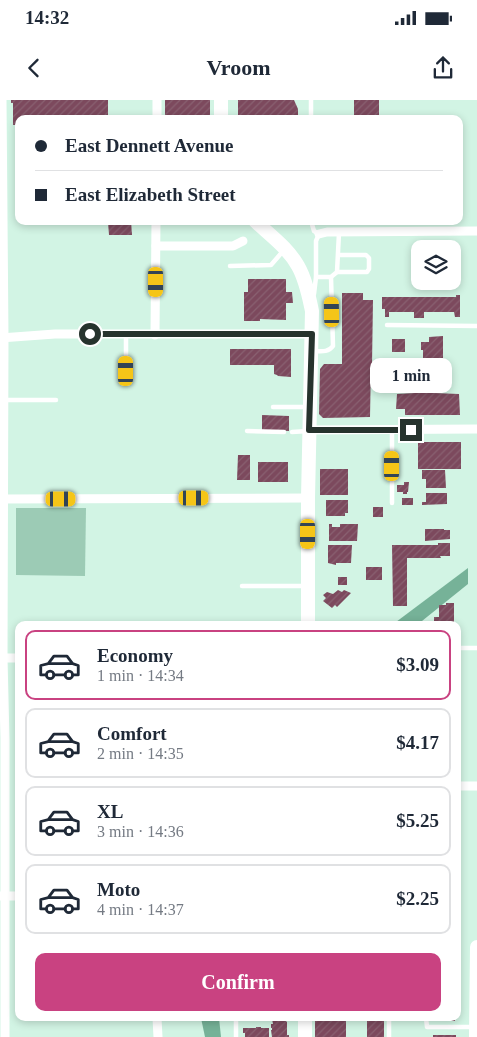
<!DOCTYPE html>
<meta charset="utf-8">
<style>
body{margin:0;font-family:"Times New Roman",serif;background:#f2f2f3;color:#1f2937;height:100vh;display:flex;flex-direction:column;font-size:19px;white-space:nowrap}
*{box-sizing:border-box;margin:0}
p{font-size:16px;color:#747a83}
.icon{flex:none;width:28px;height:28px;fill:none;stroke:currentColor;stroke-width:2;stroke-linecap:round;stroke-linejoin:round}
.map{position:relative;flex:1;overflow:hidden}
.side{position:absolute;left:15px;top:521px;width:446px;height:400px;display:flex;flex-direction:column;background:#fff;border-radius:10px;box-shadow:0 2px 8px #0003}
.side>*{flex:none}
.hud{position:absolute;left:15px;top:15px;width:448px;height:110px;border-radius:10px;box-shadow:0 2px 8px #0003;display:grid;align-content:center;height:110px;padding:0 20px;background:#fff}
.controls{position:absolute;left:411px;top:140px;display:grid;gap:10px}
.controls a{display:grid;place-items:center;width:50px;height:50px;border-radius:10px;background:#fff;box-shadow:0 2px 8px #0003;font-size:25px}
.end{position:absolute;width:22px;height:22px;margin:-11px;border:6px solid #26332d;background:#fff;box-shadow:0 0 0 2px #fff}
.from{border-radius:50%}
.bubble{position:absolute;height:35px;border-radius:10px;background:#fff;box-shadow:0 2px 8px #0003;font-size:16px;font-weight:600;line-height:35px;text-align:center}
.car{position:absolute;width:15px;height:30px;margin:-15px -8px;border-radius:6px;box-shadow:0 0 4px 1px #0007;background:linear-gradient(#f5c518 24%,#345 0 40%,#f5c518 0 76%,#345 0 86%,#f5c518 0)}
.hud b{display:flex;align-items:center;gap:18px;height:48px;font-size:19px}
.hud b+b{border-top:1px solid #e0e1e3}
.hud i{width:12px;height:12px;background:#1f2937}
ul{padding:9px 0 0;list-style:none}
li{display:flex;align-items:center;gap:15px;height:70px;margin:0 10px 8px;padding:0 10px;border:2px solid #e0e1e3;border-radius:10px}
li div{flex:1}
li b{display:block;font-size:19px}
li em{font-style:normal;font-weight:600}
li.current{border-color:#c94281}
li>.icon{width:45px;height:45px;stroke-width:1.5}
.cta{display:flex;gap:10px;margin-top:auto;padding:10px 20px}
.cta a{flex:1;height:58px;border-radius:10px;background:#c94281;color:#fff;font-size:20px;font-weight:600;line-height:58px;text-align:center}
.status{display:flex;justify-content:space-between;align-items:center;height:35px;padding:0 25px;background:#fff;direction:ltr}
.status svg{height:14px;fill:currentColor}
header{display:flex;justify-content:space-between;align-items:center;height:65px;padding:0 20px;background:#fff;font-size:22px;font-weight:600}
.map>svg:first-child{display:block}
.green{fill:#9ccbb5}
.water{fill:#76b298}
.building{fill:url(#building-hatch)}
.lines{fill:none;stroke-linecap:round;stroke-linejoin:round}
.service{stroke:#fff;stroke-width:4.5}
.minor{stroke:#fff;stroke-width:9}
.secondary{stroke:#fff;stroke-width:14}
.route{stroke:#26332d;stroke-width:6}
</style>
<div class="status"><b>14:32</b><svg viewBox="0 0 49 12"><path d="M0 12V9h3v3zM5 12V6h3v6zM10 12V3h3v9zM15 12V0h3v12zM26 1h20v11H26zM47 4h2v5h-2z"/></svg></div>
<header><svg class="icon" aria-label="back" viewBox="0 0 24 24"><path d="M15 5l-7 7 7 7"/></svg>Vroom<svg class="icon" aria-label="share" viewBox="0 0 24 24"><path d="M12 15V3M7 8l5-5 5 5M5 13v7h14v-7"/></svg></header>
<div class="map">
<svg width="477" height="937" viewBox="0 0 477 937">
<defs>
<pattern id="building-hatch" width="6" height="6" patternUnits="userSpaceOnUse" patternTransform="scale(1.25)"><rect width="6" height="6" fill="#7c495d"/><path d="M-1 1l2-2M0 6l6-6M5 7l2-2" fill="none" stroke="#896171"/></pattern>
</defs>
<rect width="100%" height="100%" fill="#d2f4e4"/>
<path class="green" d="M16,408H86L85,476L16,475Z"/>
<g class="water">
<path d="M468,468V484L417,525H392Z"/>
<path d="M201,918H219L221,937H205Z"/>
</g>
<g class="building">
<path d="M11,0H108V19H19V25H13V3H11Z"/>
<rect x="165" y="0" width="45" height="19"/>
<path d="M238,0H294L298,9V19H238Z"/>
<rect x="354" y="0" width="25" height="19"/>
<path d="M131,121L132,135H109L108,122Z"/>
<path d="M415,155H420V170H414Z"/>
<path d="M248,179H286V192H292L293,203H286V220L260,219V221H244V192H248Z"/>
<path d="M342,193H363V200H373L372,265H371L370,317L323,318L319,314L320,269L324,264H342Z"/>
<path d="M456,195H460V217H455L454,212H424V218H414V212H389V217H385V209H382V197H456Z"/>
<path d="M443,236V258H423V250H421V242H429V237Z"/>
<rect x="392" y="239" width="13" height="13"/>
<path d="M230,249H291V277L278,276L277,275L274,274V265H230Z"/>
<path d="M422,265L448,266V274H443V280H422Z"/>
<path d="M415,289H434V293L459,294L460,315H405V309H396L397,294L415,293Z"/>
<path d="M262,315L289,316V331L262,330Z"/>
<rect x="418" y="342" width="43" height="27"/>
<path d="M238,355H250V380H237Z"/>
<rect x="258" y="362" width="30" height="20"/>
<rect x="320" y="369" width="28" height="26"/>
<path d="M422,370H445L446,388H426V379H422Z"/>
<path d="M404,382H409L408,392H407V394H403V392H397V385H404Z"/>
<path d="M426,393H447V404L422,405V402H426Z"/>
<rect x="402" y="398" width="11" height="7"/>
<path d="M326,400H348V413H345V416H326Z"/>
<rect x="373" y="407" width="10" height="10"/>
<path d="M329,424H332V427H340V424H358L357,441H329Z"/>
<path d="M425,429H444V430H450V439L425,441Z"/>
<path d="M438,443H450V456H440L441,458H407V506H393L392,445H438Z"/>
<path d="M328,445H352L351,463H336V465L328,463Z"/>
<rect x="366" y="467" width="16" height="13"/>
<rect x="338" y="477" width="9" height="8"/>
<path d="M338,490L342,492L344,490L351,493L337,507L335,505L332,508L323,501L326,498L323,495L327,492L333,494Z"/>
<path d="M446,503H454V523H434V517H439V505H446Z"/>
<path d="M278,918H283V919H284L287,922V935H289V937H272L271,930H272V928H271V924H273L272,919H278Z"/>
<rect x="315" y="918" width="31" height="19"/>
<rect x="367" y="918" width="17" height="19"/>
<rect x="436" y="918" width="19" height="3"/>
<path d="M256,927H261V928H269V937H245V933H243V928H256Z"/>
<rect x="433" y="935" width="23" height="2"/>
</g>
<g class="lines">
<g class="service">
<path d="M311,19V0"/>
<path d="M311,121L314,131L319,134L316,141V177L314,194"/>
<path d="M230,166L271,165L284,150"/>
<path d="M337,172H367L369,169V158L366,155H339"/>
<path d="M316,177H331L337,172L339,133"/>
<path d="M387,225L477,226"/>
<path d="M313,251C320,251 328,253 333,246L331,177"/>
<path d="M126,271V235"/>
<path d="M4,300H56"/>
<path d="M273,307H309"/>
<path d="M392,330V403"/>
<path d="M247,331L284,332"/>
<path d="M292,332L308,331"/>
<path d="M242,486H305"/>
<path d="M458,548H477"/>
<path d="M426,918L427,927H475"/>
<path d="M236,937V918"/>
<path d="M389,937V918"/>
</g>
<g class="minor">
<path d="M2,0L4,237L3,558L5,639V937"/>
<path d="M157,19V0"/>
<path d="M319,134L327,132L477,131"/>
<path d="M156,146H233L243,141"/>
<path d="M155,235L156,121"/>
<path d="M0,238L55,234H312"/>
<path d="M309,330L477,329"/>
<path d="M0,399L308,398"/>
<path d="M0,558H19"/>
<path d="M458,686H477"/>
<path d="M0,796H19"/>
<path d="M157,918L158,937"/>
</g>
<g class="secondary">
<path d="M221,0V19"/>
<path d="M255,121C271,136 288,148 298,166C306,180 309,197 312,211L308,398V525"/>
<path d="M305,937V918"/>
<path d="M476,937L477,847"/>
</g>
</g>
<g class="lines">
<path class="route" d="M90,234H312L309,330H411"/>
</g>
</svg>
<div class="controls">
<a><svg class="icon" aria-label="layers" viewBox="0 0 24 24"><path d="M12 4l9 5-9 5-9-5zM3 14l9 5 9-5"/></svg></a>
</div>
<i class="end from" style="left:90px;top:234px"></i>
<i class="end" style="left:411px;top:330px"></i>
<div class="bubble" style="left:370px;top:258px;width:82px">1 min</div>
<i class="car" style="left:156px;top:182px;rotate:180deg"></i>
<i class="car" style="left:332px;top:212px;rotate:359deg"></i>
<i class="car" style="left:126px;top:271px;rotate:0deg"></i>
<i class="car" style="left:392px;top:366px;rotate:0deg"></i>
<i class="car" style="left:194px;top:398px;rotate:90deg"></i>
<i class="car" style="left:61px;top:399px;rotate:90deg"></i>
<i class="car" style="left:308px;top:434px;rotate:180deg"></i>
<div class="hud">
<b><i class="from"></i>East Dennett Avenue</b>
<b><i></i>East Elizabeth Street</b>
</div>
<section class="side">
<ul>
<li class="current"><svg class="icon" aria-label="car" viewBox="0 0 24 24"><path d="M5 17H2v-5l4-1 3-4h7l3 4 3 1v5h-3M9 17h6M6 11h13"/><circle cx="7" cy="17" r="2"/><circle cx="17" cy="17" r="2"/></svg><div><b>Economy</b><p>1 min · 14:34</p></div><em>$3.09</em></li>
<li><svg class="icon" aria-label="car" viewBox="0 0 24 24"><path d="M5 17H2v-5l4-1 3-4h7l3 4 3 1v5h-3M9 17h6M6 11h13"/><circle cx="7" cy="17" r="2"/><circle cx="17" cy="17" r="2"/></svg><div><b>Comfort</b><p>2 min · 14:35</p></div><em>$4.17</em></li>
<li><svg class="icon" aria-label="car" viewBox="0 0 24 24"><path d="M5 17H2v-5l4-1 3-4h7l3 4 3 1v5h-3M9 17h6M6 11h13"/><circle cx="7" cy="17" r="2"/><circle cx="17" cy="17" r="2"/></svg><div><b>XL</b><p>3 min · 14:36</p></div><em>$5.25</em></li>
<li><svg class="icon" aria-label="car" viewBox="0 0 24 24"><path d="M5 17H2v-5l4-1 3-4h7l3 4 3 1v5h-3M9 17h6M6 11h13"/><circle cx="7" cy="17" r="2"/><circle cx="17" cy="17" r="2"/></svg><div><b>Moto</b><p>4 min · 14:37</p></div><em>$2.25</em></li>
</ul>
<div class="cta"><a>Confirm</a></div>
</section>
</div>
